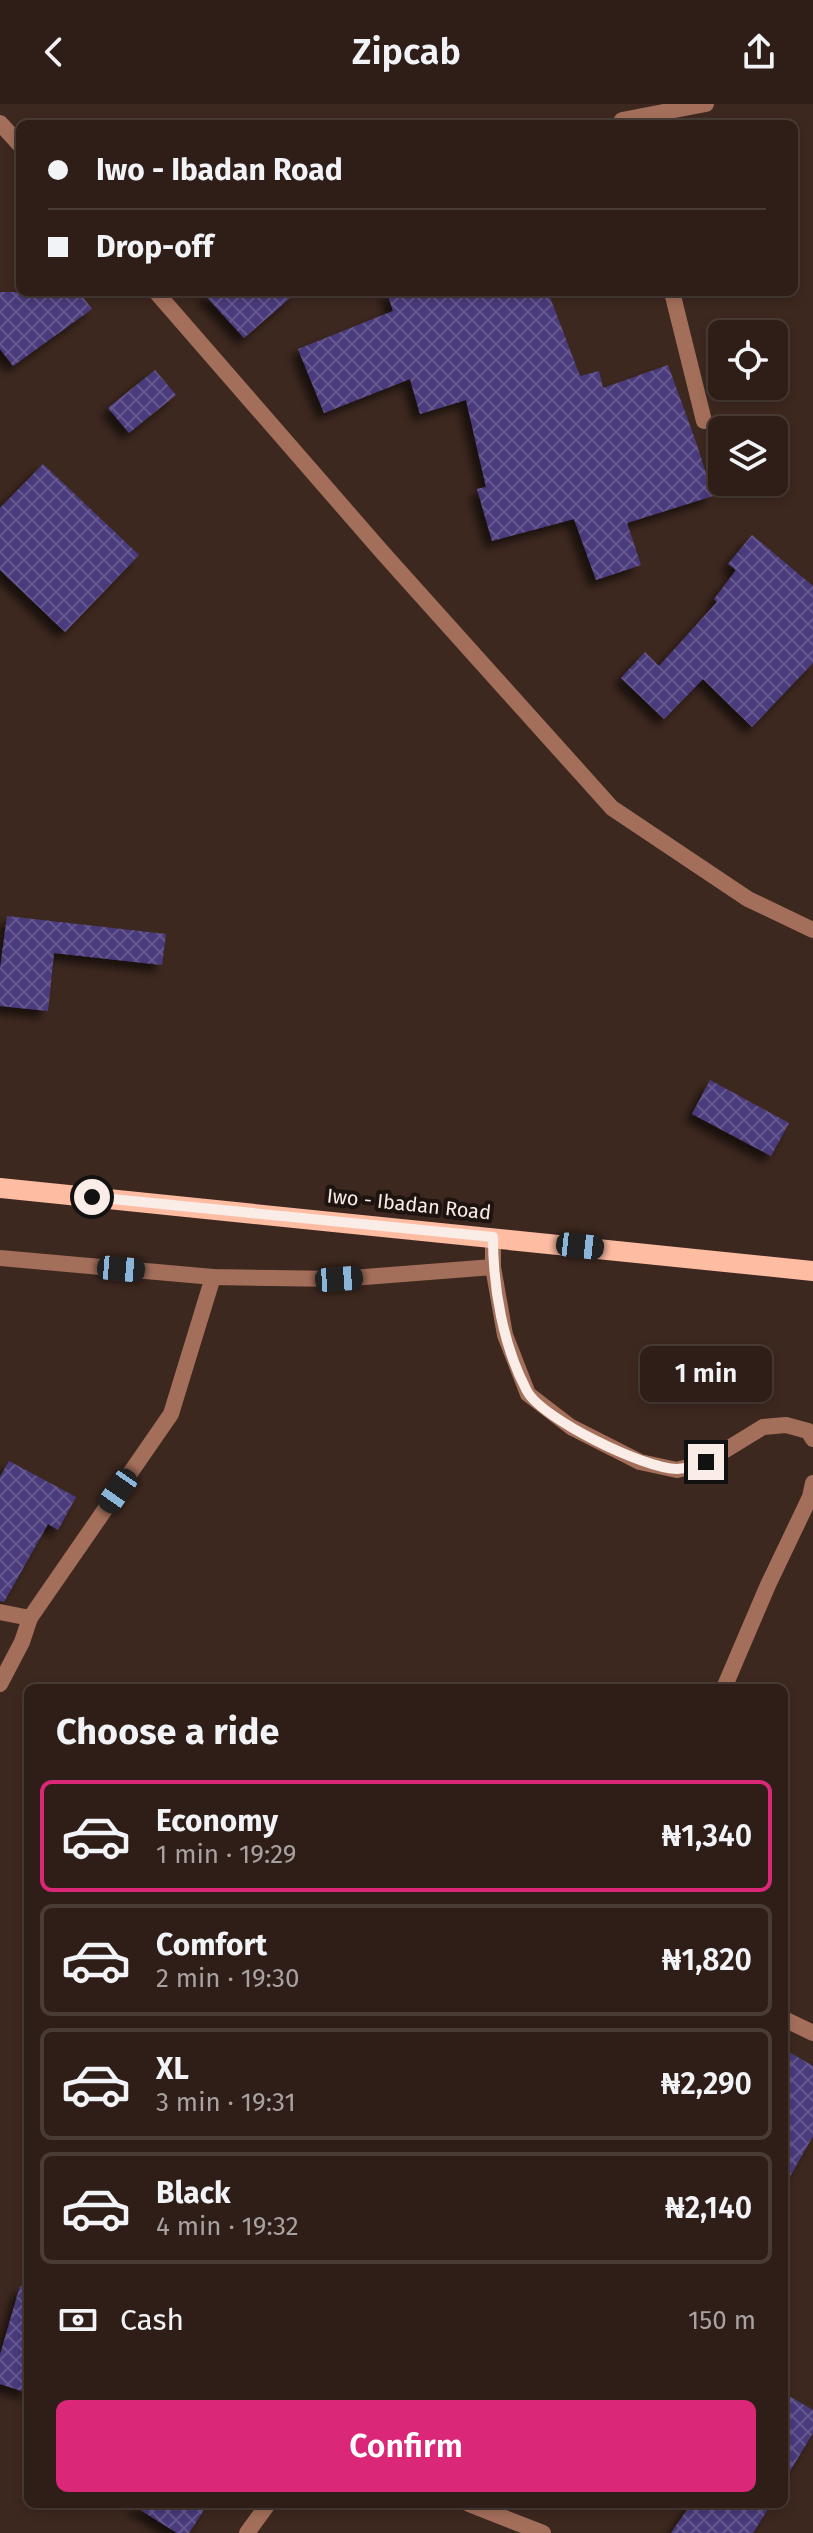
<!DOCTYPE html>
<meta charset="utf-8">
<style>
body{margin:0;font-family:"Fira Sans",sans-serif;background:#3a2b24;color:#f1f3f6;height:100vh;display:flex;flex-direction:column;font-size:30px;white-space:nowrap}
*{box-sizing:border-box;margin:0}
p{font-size:26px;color:#a7a2a1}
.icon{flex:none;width:44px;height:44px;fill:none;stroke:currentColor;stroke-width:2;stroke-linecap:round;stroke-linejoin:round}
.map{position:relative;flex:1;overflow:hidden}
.side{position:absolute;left:24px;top:1580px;width:764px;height:824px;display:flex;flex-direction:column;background:#2e1e17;border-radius:12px;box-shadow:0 4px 12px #0003,0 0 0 2px #493c36}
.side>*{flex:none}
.top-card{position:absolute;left:16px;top:16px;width:782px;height:176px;border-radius:12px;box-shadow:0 4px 12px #0003,0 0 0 2px #493c36;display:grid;align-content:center;height:176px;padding:0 32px;background:#2e1e17}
.fabs{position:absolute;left:708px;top:216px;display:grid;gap:16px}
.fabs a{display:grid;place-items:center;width:80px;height:80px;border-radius:12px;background:#2e1e17;box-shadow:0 4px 12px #0003,0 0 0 2px #493c36;font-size:40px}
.end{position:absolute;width:36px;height:36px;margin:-18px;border:10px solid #faece6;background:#111;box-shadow:0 0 0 4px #111}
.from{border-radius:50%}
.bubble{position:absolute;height:56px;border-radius:12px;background:#2e1e17;box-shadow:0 4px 12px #0003,0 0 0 2px #493c36;font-size:26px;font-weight:600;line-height:56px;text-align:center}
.car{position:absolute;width:24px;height:48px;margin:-24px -12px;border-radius:10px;box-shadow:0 0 6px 2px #0007;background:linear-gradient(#222 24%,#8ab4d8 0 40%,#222 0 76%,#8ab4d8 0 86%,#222 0)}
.top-card b{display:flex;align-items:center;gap:28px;height:76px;font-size:30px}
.top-card b+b{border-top:2px solid #493c36}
.top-card i{width:20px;height:20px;background:#f1f3f6}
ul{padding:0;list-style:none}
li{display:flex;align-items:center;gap:24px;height:112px;margin:0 16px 12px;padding:0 16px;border:4px solid #493c36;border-radius:12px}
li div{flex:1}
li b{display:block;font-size:30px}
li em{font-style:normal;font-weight:600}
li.active{border-color:#db2777}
li>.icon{width:72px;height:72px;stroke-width:1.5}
h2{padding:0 32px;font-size:36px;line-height:96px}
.pay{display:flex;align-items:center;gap:20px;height:88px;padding:0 32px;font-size:30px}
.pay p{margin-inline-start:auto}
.action{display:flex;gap:16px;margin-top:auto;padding:16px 32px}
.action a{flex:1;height:92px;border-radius:12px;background:#db2777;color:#fff;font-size:32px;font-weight:600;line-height:92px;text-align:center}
header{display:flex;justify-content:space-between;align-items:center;height:104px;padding:0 32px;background:#2e1e17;font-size:36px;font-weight:600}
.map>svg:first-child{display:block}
.building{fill:url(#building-cross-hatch);filter:url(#shadow)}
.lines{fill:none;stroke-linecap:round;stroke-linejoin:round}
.street{stroke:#a46f5a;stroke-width:16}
.primary{stroke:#febca3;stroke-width:20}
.route{stroke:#faece6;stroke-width:10}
.labels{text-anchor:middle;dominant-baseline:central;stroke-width:8;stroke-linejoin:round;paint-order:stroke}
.street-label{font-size:20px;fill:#faece6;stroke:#1d130f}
</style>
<header><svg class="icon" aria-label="back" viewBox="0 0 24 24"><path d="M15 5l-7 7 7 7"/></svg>Zipcab<svg class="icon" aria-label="share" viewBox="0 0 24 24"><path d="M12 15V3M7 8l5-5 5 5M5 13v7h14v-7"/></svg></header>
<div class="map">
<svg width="813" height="2429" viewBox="0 0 813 2429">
<defs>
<pattern id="building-cross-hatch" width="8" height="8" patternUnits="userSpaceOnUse" patternTransform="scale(2)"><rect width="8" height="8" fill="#4a3b7c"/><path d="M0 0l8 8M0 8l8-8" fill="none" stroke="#65588f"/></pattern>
<filter id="shadow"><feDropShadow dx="-7" dy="7" stdDeviation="4" flood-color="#0009"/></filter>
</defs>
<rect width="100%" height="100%" fill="#3d281f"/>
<g class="building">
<path d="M0,188H79L92,205L13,262L0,245Z"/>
<path d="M202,188H297L244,234Z"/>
<path d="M387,188H548L580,272L599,267L603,284L668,261L697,341L713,392L627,419L641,461L596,476L574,415L492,437L477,385L486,383L466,296L420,310L410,275L324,309L298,245L393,207Z"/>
<path d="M155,266L176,291L129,329L108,304Z"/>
<path d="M43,360L139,451L65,528L0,466V404Z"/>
<path d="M752,431L813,482V559L752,623L703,575L664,615L621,574L645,548L659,562L717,498L714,495L736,466L728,460Z"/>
<path d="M7,812L166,830L162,861L54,849L48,907L0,902V865Z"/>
<path d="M710,976L789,1019L771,1052L692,1010Z"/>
<path d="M9,1357L76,1393L58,1426L48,1420L4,1498L0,1497V1373Z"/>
<path d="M784,1945L813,1962V2032L784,2083Z"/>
<path d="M20,2182L28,2183V2289L0,2280V2251Z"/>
<path d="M784,2289L813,2306V2329L784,2377Z"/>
<path d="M131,2400H208L189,2429H177Z"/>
<path d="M691,2400H771L753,2429H671Z"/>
</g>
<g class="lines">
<g class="street">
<path d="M622,16L706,0"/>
<path d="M0,19L20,41"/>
<path d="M156,188L383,449L612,704L748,795L813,826"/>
<path d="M672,188L704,317"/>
<path d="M493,1133V1163L505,1231L528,1290L571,1323L640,1358L677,1366L706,1358L763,1323L786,1321L808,1327L813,1335"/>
<path d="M0,1154L213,1173L339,1175L493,1163"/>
<path d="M0,1508L30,1514"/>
<path d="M0,1580L22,1538L30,1514L171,1310L213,1173"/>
<path d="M724,1584L768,1481L810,1393L813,1379"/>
<path d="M784,1915L813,1929"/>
<path d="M469,2400L543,2429"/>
<path d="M247,2429L268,2400"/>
</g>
<path class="primary" d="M0,1084L813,1167"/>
</g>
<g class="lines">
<path class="route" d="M92,1093L493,1133C493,1184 503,1242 527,1287C542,1315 645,1365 677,1365C686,1365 697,1361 706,1358"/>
</g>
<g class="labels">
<g class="street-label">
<text transform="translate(409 1100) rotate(6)">Iwo - Ibadan Road</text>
</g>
</g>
</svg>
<div class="fabs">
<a><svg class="icon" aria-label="locate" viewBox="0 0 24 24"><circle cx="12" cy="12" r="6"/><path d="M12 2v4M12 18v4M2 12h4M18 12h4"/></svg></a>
<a><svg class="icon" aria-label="layers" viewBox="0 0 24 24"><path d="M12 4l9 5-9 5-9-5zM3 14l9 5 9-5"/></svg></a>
</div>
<i class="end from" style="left:92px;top:1093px"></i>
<i class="end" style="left:706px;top:1358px"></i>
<div class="bubble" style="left:640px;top:1242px;width:132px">1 min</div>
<i class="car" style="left:580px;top:1142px;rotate:96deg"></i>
<i class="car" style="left:121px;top:1165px;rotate:95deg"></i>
<i class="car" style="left:339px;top:1175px;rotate:86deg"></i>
<i class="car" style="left:118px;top:1387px;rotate:215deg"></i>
<div class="top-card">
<b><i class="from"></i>Iwo - Ibadan Road</b>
<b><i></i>Drop-off</b>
</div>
<section class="side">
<h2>Choose a ride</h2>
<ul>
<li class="active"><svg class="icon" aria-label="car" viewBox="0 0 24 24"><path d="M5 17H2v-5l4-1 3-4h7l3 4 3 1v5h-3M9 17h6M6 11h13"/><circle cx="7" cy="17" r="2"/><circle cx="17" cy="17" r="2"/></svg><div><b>Economy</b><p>1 min · 19:29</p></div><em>₦1,340</em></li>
<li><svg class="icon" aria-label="car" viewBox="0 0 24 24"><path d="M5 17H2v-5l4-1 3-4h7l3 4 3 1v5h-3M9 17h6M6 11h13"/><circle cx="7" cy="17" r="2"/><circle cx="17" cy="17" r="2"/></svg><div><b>Comfort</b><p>2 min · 19:30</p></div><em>₦1,820</em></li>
<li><svg class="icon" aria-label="car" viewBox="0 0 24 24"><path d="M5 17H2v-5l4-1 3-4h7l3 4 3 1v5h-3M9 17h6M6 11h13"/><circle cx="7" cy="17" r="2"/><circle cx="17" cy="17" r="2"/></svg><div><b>XL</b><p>3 min · 19:31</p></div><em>₦2,290</em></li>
<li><svg class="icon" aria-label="car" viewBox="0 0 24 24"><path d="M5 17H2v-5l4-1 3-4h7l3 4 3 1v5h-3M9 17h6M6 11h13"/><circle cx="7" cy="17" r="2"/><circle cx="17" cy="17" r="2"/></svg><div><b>Black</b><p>4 min · 19:32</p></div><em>₦2,140</em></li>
</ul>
<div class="pay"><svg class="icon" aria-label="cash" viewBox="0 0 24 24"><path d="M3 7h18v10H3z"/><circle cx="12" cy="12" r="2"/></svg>Cash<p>150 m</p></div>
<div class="action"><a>Confirm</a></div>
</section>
</div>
